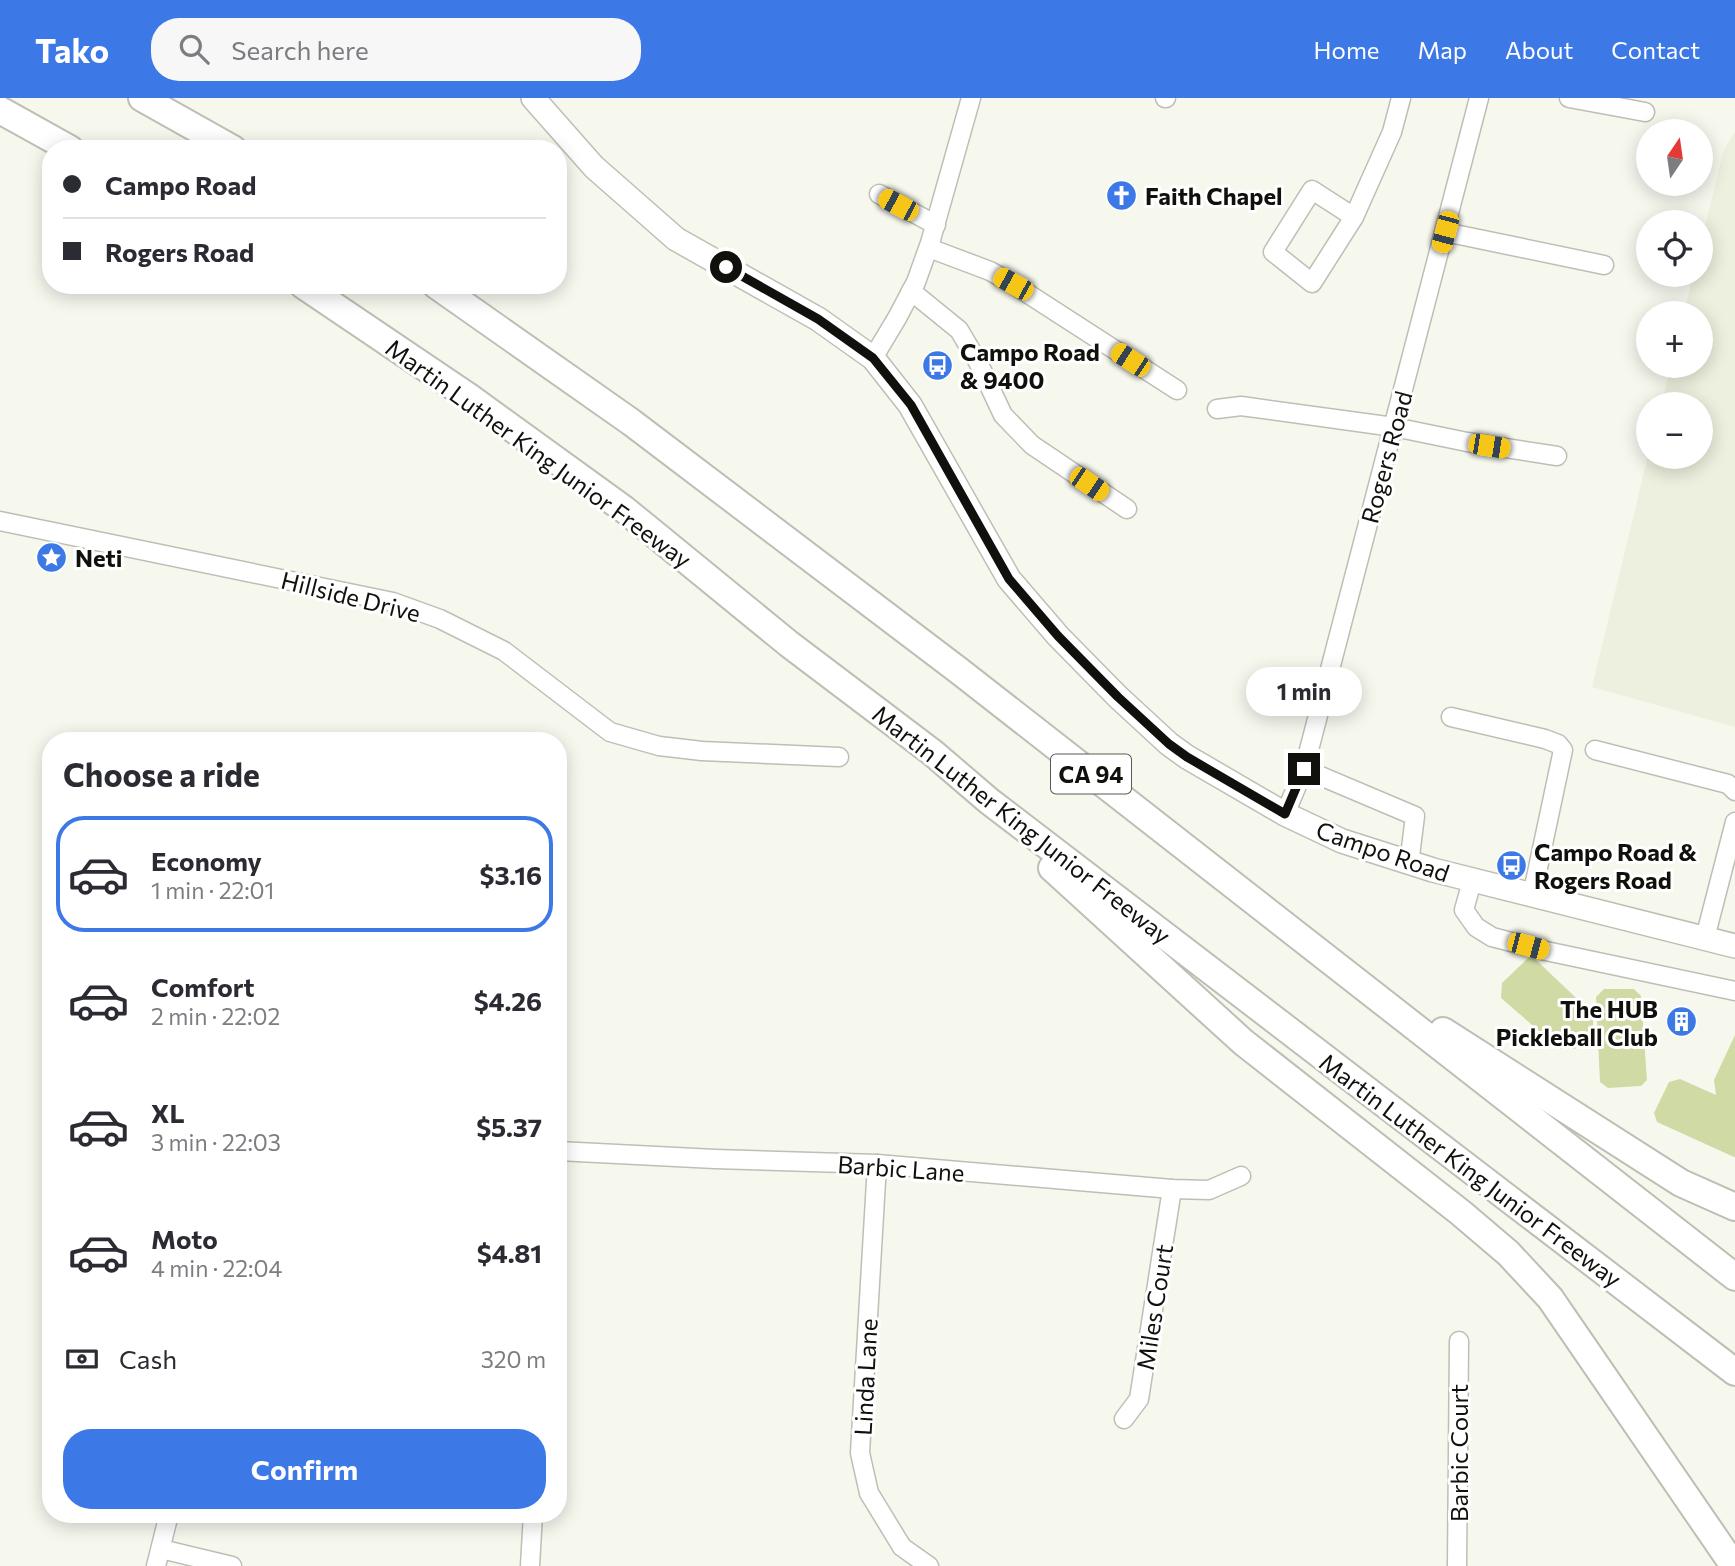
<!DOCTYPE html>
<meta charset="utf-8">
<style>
body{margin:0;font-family:Commissioner,sans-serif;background:#f7f7f7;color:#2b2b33;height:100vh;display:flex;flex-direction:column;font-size:26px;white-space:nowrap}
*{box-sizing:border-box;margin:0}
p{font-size:23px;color:#7c7c81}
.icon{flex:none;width:38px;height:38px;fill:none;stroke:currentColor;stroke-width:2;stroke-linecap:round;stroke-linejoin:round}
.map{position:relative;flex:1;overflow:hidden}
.sheet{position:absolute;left:42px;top:634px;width:525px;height:791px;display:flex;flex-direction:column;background:#fff;border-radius:28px;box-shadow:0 4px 18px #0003}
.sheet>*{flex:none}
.top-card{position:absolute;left:42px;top:42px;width:525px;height:154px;border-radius:28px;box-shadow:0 4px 18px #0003;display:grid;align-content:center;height:154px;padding:0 21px;background:#fff}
.needle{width:46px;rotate:13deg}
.buttons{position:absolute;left:1636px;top:21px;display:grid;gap:14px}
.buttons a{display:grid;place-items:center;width:77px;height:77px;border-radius:50%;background:#fff;box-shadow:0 4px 18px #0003;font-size:35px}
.end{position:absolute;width:32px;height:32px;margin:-16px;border:9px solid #10100d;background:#fff;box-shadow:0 0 0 4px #fff}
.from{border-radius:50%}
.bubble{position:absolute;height:49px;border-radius:24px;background:#fff;box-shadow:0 4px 18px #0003;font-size:23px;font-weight:700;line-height:49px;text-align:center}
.car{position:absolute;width:21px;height:42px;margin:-21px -10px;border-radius:9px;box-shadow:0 0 5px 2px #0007;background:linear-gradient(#f5c518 24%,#345 0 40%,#f5c518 0 76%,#345 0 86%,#f5c518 0)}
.top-card b{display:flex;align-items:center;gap:24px;height:66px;font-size:26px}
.top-card b+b{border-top:2px solid #e1e1e2}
.top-card i{width:18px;height:18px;background:#2b2b33}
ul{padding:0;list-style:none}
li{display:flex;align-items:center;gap:21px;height:116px;margin:0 14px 10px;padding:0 7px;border:4px solid transparent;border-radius:28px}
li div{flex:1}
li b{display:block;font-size:26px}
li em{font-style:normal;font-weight:700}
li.current{border-color:#3d78e7}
li>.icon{width:63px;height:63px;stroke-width:1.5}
h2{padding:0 21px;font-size:32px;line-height:84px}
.pay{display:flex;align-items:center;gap:18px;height:77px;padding:0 21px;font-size:26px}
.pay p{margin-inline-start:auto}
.primary-button{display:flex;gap:14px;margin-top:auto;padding:14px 21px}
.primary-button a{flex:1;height:80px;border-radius:28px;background:#3d78e7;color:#fff;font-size:28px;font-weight:700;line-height:80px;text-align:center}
header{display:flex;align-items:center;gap:42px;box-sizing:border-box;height:98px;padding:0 35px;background:#3d78e7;color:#fff}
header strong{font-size:33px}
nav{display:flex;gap:38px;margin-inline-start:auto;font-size:24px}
.search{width:490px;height:63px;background:#f7f7f7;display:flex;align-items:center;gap:18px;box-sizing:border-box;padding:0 24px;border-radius:28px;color:#7c7c81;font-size:26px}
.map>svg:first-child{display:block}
.built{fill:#edf0de}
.green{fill:#d0daa5}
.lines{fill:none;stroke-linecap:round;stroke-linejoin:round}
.minor-casing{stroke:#bdbfb5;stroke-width:21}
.major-casing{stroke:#bdbfb5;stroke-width:26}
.highway-casing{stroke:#bdbfb5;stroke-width:30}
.minor{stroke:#fff;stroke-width:18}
.major{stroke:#fff;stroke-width:23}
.highway{stroke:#fff;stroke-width:26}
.route{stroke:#10100d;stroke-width:9}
.labels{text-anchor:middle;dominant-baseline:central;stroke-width:6;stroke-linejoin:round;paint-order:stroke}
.shield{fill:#fff;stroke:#585856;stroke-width:2}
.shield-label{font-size:23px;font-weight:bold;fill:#10100d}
.poi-label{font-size:24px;font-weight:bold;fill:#10100d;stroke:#fff;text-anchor:start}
.street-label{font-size:24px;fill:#10100d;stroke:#fff}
</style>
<header>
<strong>Tako</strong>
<div class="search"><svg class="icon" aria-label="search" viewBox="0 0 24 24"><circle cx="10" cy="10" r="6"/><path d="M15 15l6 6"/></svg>Search here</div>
<nav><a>Home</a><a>Map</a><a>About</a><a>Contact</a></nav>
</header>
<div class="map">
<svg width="1735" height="1468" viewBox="0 0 1735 1468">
<rect width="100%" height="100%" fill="#f6f8ee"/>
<path class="built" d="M1735,34V629L1592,589L1648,358L1701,359V306H1661L1671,268H1701V215H1684L1693,177H1701V145L1724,51Z"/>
<g class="green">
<path d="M1528,860H1534L1593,916V928L1575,951H1560L1501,900L1502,885Z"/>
<path d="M1604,891H1634L1641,898L1647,982L1641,988L1608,990L1600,984L1596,899Z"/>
<path d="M1735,937V1059H1734L1657,1024L1654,1015L1669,984L1680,981L1716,997L1714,982Z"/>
</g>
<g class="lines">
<defs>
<g id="minor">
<path d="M1165,0H1166"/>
<path d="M1569,0L1645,14"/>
<path d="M1312,92L1354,119L1312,185L1273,154Z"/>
<path d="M879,96L936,127"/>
<path d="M1354,119L1392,34L1401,0"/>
<path d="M1445,134L1604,167"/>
<path d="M929,150L990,173L1013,186L1177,292"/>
<path d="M911,193L959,232L978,264L1003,317L1032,347L1127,411"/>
<path d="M873,260L897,220L916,184L930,145L971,0"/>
<path d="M1217,311L1241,308L1394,329L1467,344L1557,358"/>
<path d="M0,423L393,504L440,521L504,553L610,634L659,648L702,653L839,659"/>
<path d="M1451,619L1545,641L1558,646L1563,652L1532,798"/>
<path d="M1595,652L1728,686L1735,693"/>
<path d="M1304,671L1415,718L1409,766"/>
<path d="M1285,716L1304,671L1479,0"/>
<path d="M1472,783L1464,812L1476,829L1492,839L1546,853L1735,893"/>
<path d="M1705,840L1735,724"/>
<path d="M558,1053L715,1061L877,1066L1172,1091L1209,1092L1241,1078"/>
<path d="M877,1066L860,1355L869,1395L902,1449L929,1468"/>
<path d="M1124,1321L1139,1301L1172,1091"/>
<path d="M161,1451L232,1468"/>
<path d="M156,1468L169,1416"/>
<path d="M530,1468L533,1416"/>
<path d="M1457,1468L1459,1243"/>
</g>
<path id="major" d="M533,0L594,69L676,141L818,221L873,260L910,307L1009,481L1058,538L1118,599L1169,646L1187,659L1285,716L1342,743L1433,772L1735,848"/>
<g id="highway">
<path d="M142,0L233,51"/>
<path d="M0,12L70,51"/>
<path d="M303,187L469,299L625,412L789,546L933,655L989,703L1735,1274"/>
<path d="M436,187L631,324L958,572L1735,1179"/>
<path d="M1052,770L1243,944L1461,1115L1508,1155L1550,1200L1734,1468"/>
<path d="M1443,933L1681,1085L1735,1109"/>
</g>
</defs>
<use href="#minor" class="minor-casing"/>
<use href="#major" class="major-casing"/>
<use href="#highway" class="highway-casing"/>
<use href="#minor" class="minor"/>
<use href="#major" class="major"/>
<use href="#highway" class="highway"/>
</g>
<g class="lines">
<path class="route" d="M726,169L818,221L873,260L911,307L1009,481L1058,538L1118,599L1169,646L1187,659L1285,716L1304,671"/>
</g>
<defs>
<symbol id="church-disc" viewBox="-11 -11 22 22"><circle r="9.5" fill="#3d78e7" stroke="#fff"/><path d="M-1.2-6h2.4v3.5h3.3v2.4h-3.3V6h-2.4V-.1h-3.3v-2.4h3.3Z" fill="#fff"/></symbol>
<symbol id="bus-disc" viewBox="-11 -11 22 22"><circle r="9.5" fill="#3d78e7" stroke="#fff"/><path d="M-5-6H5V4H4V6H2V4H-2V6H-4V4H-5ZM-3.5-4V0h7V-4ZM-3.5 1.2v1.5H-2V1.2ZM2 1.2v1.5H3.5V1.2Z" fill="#fff"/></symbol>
<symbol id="sight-disc" viewBox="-11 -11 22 22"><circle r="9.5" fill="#3d78e7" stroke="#fff"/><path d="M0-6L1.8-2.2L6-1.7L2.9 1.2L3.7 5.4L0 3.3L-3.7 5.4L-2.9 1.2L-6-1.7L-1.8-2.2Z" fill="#fff"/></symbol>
<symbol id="building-disc" viewBox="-11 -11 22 22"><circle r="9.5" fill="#3d78e7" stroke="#fff"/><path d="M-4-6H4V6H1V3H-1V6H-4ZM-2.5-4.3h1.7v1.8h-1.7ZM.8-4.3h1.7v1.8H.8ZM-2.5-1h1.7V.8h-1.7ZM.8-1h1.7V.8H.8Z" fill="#fff"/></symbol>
</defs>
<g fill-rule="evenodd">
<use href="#church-disc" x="1104" y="80" width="35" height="35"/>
<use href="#bus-disc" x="920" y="250" width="35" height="35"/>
<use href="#sight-disc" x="34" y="442" width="35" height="35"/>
<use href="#bus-disc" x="1494" y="750" width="35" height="35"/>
<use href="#building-disc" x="1664" y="906" width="35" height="35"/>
</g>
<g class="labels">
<rect class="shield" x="1051" y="656.5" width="80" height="39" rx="5"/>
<g class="shield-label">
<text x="1091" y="676">CA 94</text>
</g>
<g class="poi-label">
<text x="1145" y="97">Faith Chapel</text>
<text x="960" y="253">Campo Road<tspan x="960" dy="28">&amp; 9400</tspan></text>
<text x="75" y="459">Neti</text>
<text x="1534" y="753">Campo Road &amp;<tspan x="1534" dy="28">Rogers Road</tspan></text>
<text x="1658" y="910" text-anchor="end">The HUB<tspan x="1658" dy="28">Pickleball Club</tspan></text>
</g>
<g class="street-label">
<text transform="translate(539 355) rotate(36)">Martin Luther King Junior Freeway</text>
<text transform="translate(1386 359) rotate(-75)">Rogers Road</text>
<text transform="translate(351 498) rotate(14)">Hillside Drive</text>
<text transform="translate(1022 726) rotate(38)">Martin Luther King Junior Freeway</text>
<text transform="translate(1383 753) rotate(19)">Campo Road</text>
<text transform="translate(901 1070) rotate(4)">Barbic Lane</text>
<text transform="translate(1471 1072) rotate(37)">Martin Luther King Junior Freeway</text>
<text transform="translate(1154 1209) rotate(-81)">Miles Court</text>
<text transform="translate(865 1279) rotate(-87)">Linda Lane</text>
<text transform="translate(1458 1355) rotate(-90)">Barbic Court</text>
</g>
</g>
</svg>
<div class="buttons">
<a><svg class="needle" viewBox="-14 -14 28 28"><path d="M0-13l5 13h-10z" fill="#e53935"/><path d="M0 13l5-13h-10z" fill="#7c7c81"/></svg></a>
<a><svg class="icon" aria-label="locate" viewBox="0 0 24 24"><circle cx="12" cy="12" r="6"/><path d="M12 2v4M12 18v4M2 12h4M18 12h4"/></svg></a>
<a>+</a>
<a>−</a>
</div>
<i class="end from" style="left:726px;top:169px"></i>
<i class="end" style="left:1304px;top:671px"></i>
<div class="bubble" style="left:1246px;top:569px;width:116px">1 min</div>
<i class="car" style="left:898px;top:107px;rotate:298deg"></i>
<i class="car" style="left:1445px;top:134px;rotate:195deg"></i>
<i class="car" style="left:1013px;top:186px;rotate:299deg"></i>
<i class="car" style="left:1130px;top:262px;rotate:303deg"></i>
<i class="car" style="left:1489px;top:348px;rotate:99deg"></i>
<i class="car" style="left:1089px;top:386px;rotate:124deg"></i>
<i class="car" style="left:1528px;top:848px;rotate:105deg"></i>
<div class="top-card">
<b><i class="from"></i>Campo Road</b>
<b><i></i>Rogers Road</b>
</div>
<section class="sheet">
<h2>Choose a ride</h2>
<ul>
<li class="current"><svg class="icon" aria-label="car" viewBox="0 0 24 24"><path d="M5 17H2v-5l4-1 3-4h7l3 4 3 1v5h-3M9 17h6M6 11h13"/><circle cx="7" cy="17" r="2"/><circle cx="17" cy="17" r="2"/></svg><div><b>Economy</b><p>1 min · 22:01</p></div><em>$3.16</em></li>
<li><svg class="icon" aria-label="car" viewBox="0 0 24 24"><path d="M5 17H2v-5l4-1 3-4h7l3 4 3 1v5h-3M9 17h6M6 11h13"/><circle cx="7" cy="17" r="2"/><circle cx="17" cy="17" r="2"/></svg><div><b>Comfort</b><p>2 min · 22:02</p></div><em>$4.26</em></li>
<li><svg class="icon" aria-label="car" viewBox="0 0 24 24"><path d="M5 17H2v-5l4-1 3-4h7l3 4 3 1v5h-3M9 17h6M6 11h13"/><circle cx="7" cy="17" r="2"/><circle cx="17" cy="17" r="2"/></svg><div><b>XL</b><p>3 min · 22:03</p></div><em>$5.37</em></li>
<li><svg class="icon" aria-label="car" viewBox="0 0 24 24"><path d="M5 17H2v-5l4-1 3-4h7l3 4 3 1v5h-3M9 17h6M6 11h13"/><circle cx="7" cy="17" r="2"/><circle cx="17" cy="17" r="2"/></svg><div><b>Moto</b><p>4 min · 22:04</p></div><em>$4.81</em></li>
</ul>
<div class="pay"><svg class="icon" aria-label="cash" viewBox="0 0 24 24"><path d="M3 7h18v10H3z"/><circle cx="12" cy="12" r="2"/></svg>Cash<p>320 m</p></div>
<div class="primary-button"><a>Confirm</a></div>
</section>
</div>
